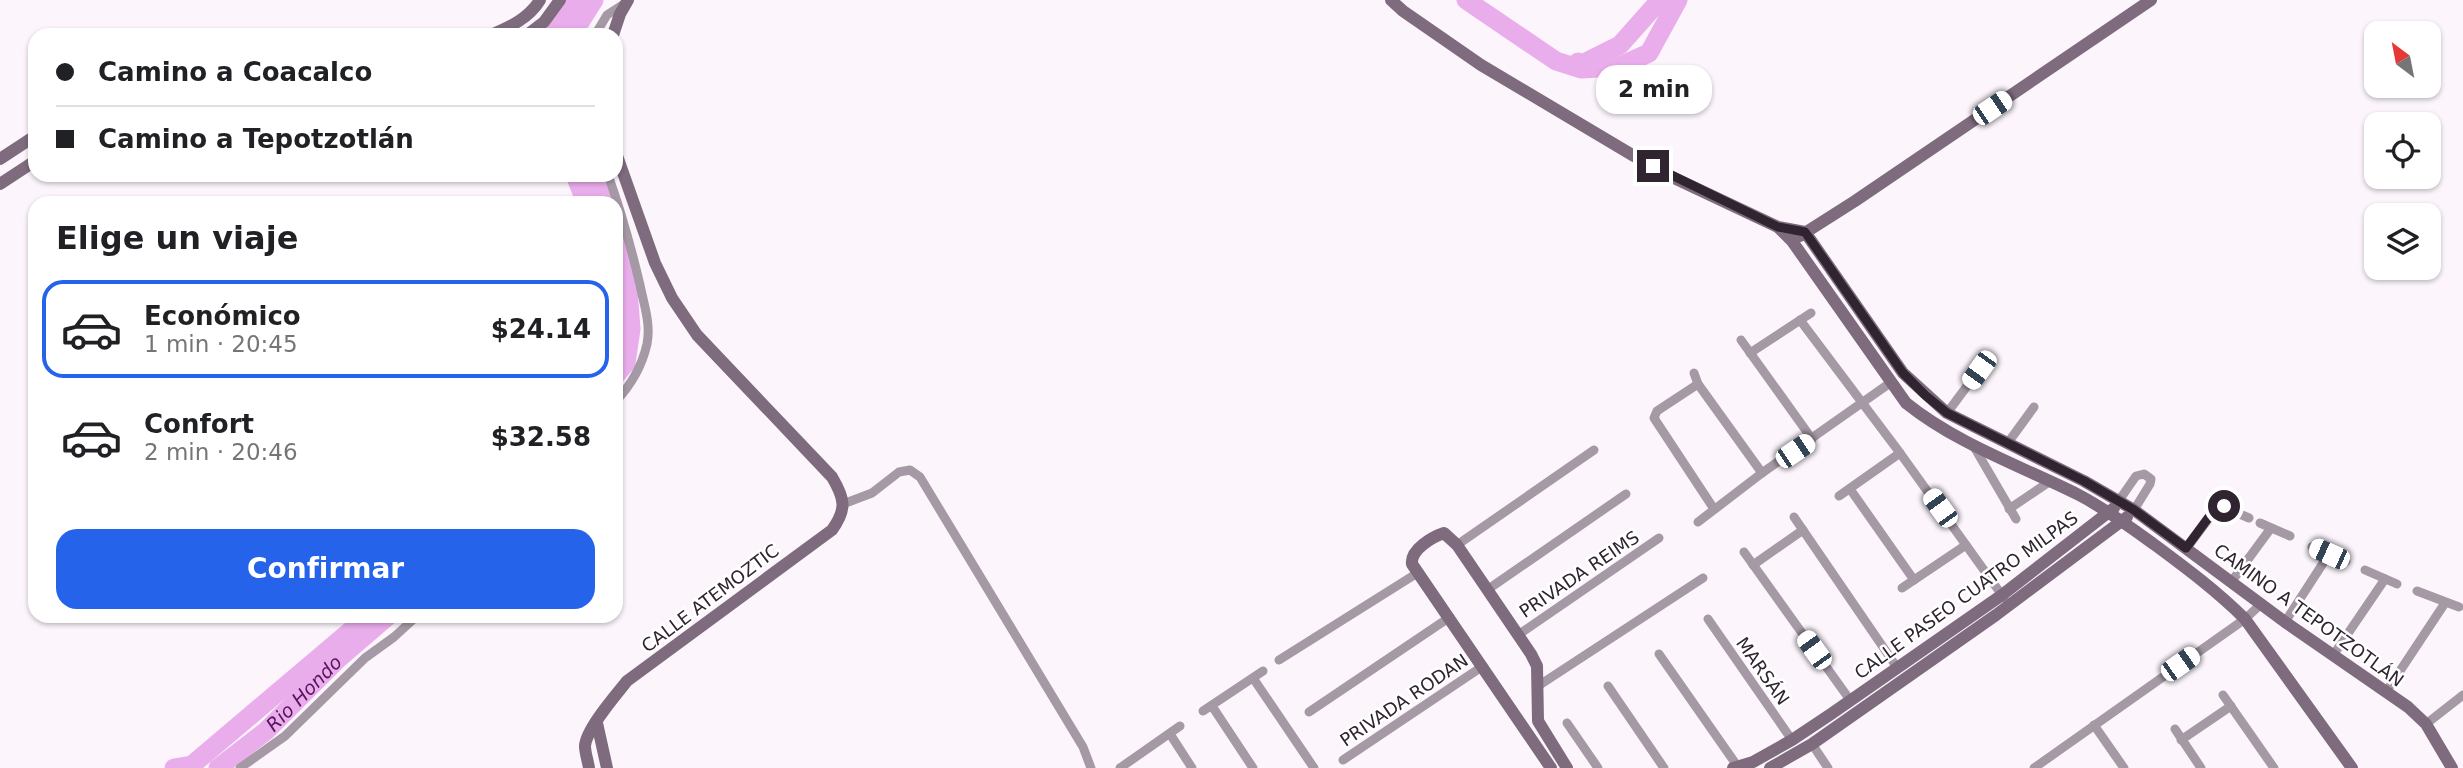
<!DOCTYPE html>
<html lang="es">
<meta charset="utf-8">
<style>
body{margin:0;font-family:"DejaVu Sans",sans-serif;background:#f6f6f6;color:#202124;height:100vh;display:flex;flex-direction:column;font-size:26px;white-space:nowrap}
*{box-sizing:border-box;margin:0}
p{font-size:23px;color:#757577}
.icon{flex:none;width:38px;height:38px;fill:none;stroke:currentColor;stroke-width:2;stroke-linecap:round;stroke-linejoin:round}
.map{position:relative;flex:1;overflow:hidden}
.panel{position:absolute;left:28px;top:196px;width:595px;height:427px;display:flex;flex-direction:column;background:#fff;border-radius:21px;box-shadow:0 2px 5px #0004}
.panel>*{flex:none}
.guide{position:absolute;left:28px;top:28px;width:595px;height:154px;border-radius:21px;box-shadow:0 2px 5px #0004;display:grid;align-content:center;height:154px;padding:0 28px;background:#fff}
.needle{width:46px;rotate:328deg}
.fabs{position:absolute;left:2364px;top:21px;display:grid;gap:14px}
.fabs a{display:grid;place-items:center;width:77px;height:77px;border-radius:14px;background:#fff;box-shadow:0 2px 5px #0004;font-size:35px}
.end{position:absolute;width:32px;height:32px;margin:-16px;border:9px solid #2f242f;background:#fff;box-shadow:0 0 0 4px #fff}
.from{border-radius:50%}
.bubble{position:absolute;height:49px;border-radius:21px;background:#fff;box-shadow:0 2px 5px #0004;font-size:23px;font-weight:700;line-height:49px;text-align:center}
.car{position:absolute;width:21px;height:42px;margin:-21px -10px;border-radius:9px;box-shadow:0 0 5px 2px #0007;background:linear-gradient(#fff 24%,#345 0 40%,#fff 0 76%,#345 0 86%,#fff 0)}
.guide b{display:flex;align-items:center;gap:24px;height:66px;font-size:26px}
.guide b+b{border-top:2px solid #e0e0e0}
.guide i{width:18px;height:18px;background:#202124}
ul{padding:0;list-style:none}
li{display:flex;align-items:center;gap:21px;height:98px;margin:0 14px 10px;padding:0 14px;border:4px solid transparent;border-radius:21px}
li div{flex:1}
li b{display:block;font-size:26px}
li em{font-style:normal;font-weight:700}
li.current{border-color:#2563eb}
li>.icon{width:63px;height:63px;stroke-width:1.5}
h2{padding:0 28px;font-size:32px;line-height:84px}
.action{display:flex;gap:14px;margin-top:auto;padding:14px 28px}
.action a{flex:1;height:80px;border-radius:21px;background:#2563eb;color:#fff;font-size:28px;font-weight:700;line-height:80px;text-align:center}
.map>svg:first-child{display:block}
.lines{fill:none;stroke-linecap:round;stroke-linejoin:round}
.river{stroke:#eaadec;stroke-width:19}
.street{stroke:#a599a5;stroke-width:9}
.secondary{stroke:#7e6c7e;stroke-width:12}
.route{stroke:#2f242f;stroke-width:9}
.labels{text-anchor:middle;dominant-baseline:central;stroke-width:5;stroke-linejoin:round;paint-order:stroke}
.street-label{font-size:18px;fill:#2f242f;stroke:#fff}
.water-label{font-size:19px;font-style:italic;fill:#5b135f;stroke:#fff}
</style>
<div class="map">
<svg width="2463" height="768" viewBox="0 0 2463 768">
<rect width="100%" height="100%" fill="#fcf6fc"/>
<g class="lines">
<g class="river">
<path d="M1466,0L1556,61L1581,69L1618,67L1649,53L1678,0"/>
<path d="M554,35L575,0"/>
<path d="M572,35L594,0"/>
<path d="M1578,62L1582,64L1620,45L1660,0"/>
<path d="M575,175L586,203"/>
<path d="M593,175L604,203"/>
<path d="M616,240L627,276L631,329L626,363L616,375"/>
<path d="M174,768L192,765L368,616"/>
<path id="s1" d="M218,768L266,731L338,659L388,616"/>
</g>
<g class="street">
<path d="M595,35L607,15L624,4"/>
<path d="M608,175C621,211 631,247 640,285C644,305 651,324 647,344C642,366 631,385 616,401"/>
<path d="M1800,320L1900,453L2004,598"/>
<path d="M1741,340L1812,439"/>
<path d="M1750,353L1811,313"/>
<path d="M1694,373L1698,384L1762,473"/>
<path d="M1698,384L1657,411L1654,418L1714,509"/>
<path d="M1947,413L1979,370"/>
<path d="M2007,444L2034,407"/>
<path d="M1973,445L2016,519"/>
<path d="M1850,489L1914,580"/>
<path d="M1839,496L1900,453"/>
<path d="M2118,502L2136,476L2144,474L2151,479L2150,484L2134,510"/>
<path d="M843,504L872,493L899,472L910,470L920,477L1083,747L1091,768"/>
<path d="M2009,509L2049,482"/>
<path d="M1794,517L1896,666"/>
<path d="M1698,522L1762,473L1890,383"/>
<path d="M2260,523L2290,536"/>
<path d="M1457,545L1594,450"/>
<path d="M2312,547L2346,561"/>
<path d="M2186,549L2219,505L2249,518"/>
<path d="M1744,552L1850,700"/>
<path d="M1753,565L1803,530"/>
<path d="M2365,570L2397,584"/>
<path d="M2232,581L2271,528"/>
<path d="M1902,588L1966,545"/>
<path d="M1487,590L1626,494"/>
<path d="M2417,591L2459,607"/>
<path d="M1708,619L1792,740"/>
<path d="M2285,622L2329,554"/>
<path d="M1518,635L1659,538"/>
<path d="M1659,654L1738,767"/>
<path d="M2334,654L2385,579"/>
<path d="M1279,660L1419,572"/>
<path d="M1253,678L1314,768"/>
<path d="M1538,686L1703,578"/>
<path d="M1608,686L1664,768"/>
<path d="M2386,692L2445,603"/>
<path d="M2223,695L2274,768"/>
<path d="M1212,706L1253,768"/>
<path d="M1203,711L1263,671"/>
<path d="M1309,712L1450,617"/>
<path d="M1567,723L1598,768"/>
<path d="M2426,724L2463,695"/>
<path d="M2094,725L2124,768"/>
<path d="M2175,729L2201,768"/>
<path d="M1170,734L1192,768"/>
<path d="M2181,740L2231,706"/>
<path d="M1812,744L1828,768"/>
<path d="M1343,760L1483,666"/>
<path d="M240,768L285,736L365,658L394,637L417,616"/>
<path d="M1120,768L1180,726"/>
<path d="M2034,768L2245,619L2261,604"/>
</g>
<g class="secondary">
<path d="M1391,0L1403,11L1481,65L1634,156L1672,177L1778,227L1805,232L1903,373L1947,413L2084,481L2134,510L2285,622L2408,707L2426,724L2452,768"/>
<path d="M491,35C510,27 529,18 540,0"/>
<path d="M527,35L544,22L560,0"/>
<path d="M613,35L620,14L628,0"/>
<path d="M0,159L35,136"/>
<path d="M0,184L35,161"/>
<path d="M1779,228L1792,241L1906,403C1957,444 2021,466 2079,495C2106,509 2130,527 2155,545C2186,568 2217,591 2245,619L2352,768"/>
<path d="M1800,236L1855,201L2151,0"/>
<path d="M597,723L607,768"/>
<path d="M589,768C588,761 585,753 585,746C586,729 616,695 627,681L832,530C847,509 845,499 832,477L697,335L672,298L655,263L616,153"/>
<path d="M1551,768L1412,564C1410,550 1432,537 1444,533L1457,545L1531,654L1537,666L1538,721L1567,768"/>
<path d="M1733,768L1753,762L1792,740L1831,714L2002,595L2114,508"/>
<path d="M1770,768L1812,744L1996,615L2127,517"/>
</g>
</g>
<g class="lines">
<path class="route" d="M1653,166L1778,227L1805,232L1903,373L1925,395L1947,413L2084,481L2134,510L2186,548L2214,510L2219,505L2224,506"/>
</g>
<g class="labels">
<g class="street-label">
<text transform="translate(1579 574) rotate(-34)">PRIVADA REIMS</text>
<text transform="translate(1966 595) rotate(-36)">CALLE PASEO CUATRO MILPAS</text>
<text transform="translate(710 598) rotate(-37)">CALLE ATEMOZTIC</text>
<text transform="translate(2309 615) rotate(36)">CAMINO A TEPOTZOTLÁN</text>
<text transform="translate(1763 671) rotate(55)">MARSÁN</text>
<text transform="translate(1404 700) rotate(-34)">PRIVADA RODAN</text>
</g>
<g class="water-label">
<text stroke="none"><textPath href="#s1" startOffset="114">Rio Hondo</textPath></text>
</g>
</g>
</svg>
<div class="fabs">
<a><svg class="needle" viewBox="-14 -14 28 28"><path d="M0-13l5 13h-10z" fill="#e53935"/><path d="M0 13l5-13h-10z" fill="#757577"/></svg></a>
<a><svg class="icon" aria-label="locate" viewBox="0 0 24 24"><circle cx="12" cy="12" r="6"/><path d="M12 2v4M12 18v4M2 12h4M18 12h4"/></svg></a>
<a><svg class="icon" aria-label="layers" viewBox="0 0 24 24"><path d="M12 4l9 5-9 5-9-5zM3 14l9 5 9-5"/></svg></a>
</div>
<i class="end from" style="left:2224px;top:506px"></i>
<i class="end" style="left:1653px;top:166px"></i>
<div class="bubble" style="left:1596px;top:65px;width:116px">2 min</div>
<i class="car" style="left:1992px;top:108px;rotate:56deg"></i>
<i class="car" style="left:1979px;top:370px;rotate:216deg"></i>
<i class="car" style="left:1795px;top:451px;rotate:56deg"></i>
<i class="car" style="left:1940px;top:508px;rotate:324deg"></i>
<i class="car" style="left:2329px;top:554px;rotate:294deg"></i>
<i class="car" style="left:1814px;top:650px;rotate:324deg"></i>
<i class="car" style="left:2180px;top:664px;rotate:55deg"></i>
<div class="guide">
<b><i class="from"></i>Camino a Coacalco</b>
<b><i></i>Camino a Tepotzotlán</b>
</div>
<section class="panel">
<h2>Elige un viaje</h2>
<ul>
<li class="current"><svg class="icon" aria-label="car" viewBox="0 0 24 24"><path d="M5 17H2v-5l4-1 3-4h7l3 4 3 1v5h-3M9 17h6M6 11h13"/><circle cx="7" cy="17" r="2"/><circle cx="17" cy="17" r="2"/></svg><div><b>Económico</b><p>1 min · 20:45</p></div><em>$24.14</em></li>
<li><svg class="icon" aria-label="car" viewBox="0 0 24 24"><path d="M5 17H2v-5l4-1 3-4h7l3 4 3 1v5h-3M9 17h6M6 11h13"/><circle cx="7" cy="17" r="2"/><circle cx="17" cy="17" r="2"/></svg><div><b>Confort</b><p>2 min · 20:46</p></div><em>$32.58</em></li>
</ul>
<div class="action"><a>Confirmar</a></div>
</section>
</div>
